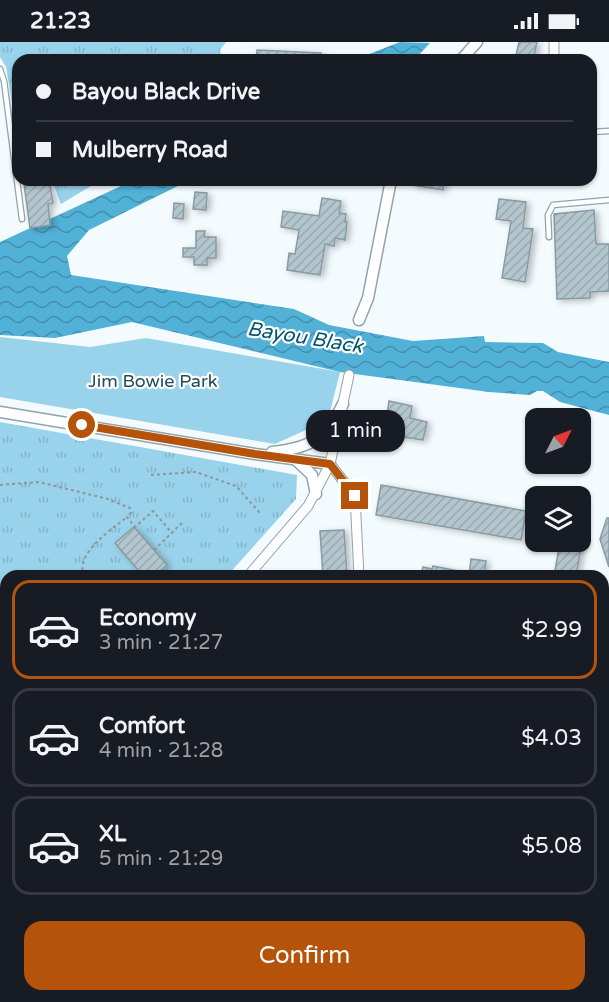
<!DOCTYPE html>
<meta charset="utf-8">
<style>
body{margin:0;font-family:"Varela Round",sans-serif;background:#242831;color:#f1f3f6;height:100vh;display:flex;flex-direction:column;font-size:22px;white-space:nowrap}
*{box-sizing:border-box;margin:0}
p{font-size:20px;color:#9ea1a6}
.icon{flex:none;width:33px;height:33px;fill:none;stroke:currentColor;stroke-width:2;stroke-linecap:round;stroke-linejoin:round}
.map{position:relative;flex:1;overflow:hidden}
.panel{position:absolute;left:0px;top:528px;width:609px;height:432px;display:flex;flex-direction:column;background:#171b24;border-radius:18px 18px 0 0;box-shadow:0 2px 4px #0004}
.panel>*{flex:none}
.hud{position:absolute;left:12px;top:12px;width:585px;height:132px;border-radius:18px;box-shadow:0 2px 4px #0004;display:grid;align-content:center;height:132px;padding:0 24px;background:#171b24}
.needle{width:39px;rotate:48deg}
.tools{position:absolute;left:525px;top:366px;display:grid;gap:12px}
.tools a{display:grid;place-items:center;width:66px;height:66px;border-radius:12px;background:#171b24;box-shadow:0 2px 4px #0004;font-size:30px}
.end{position:absolute;width:27px;height:27px;margin:-14px;border:8px solid #b45309;background:#fff;box-shadow:0 0 0 3px #fff}
.from{border-radius:50%}
.bubble{position:absolute;height:42px;border-radius:18px;background:#171b24;box-shadow:0 2px 4px #0004;font-size:20px;font-weight:600;line-height:42px;text-align:center}
.hud b{display:flex;align-items:center;gap:21px;height:57px;font-size:22px}
.hud b+b{border-top:2px solid #363941}
.hud i{width:15px;height:15px;background:#f1f3f6}
ul{padding:10px 0 0;list-style:none}
li{display:flex;align-items:center;gap:18px;height:99px;margin:0 12px 9px;padding:0 12px;border:3px solid #363941;border-radius:18px}
li div{flex:1}
li b{display:block;font-size:22px}
li em{font-style:normal;font-weight:600}
li.on{border-color:#b45309}
li>.icon{width:54px;height:54px;stroke-width:1.5}
.action{display:flex;gap:12px;margin-top:auto;padding:12px 24px}
.action a{flex:1;height:69px;border-radius:18px;background:#b45309;color:#fff;font-size:24px;font-weight:600;line-height:69px;text-align:center}
.status{display:flex;justify-content:space-between;align-items:center;height:42px;padding:0 30px;background:#171b24;direction:ltr}
.status svg{height:16px;fill:currentColor}
.map>svg:first-child{display:block}
.grass{fill:url(#grass-tufts)}
.park{fill:#99d2eb}
.water{fill:url(#water-waves)}
.building{fill:url(#building-hatch);stroke:#889aa2;stroke-width:1.5;filter:url(#shadow)}
.lines{fill:none;stroke-linecap:round;stroke-linejoin:round}
.service-casing{stroke:#91a3ac;stroke-width:7}
.minor-casing{stroke:#91a3ac;stroke-width:11}
.tertiary-casing{stroke:#91a3ac;stroke-width:13}
.path{stroke:#8e9599;stroke-width:2;stroke-dasharray:3 3;stroke-linecap:butt}
.service{stroke:#fff;stroke-width:4.5}
.minor{stroke:#fff;stroke-width:9}
.tertiary{stroke:#fff;stroke-width:10}
.route{stroke:#b45309;stroke-width:8}
.labels{text-anchor:middle;dominant-baseline:central;stroke-width:4.5;stroke-linejoin:round;paint-order:stroke}
.park-label{font-size:18px;fill:#224b5c;stroke:#fff}
.water-label{font-size:20px;font-style:italic;fill:#035670;stroke:#fff}
</style>
<div class="status"><b>21:23</b><svg viewBox="0 0 49 12"><path d="M0 12V9h3v3zM5 12V6h3v6zM10 12V3h3v9zM15 12V0h3v12zM26 1h20v11H26zM47 4h2v5h-2z"/></svg></div>
<div class="map">
<svg width="609" height="960" viewBox="0 0 609 960">
<defs>
<pattern id="grass-tufts" width="24" height="20" patternUnits="userSpaceOnUse" patternTransform="scale(1.5)"><rect width="24" height="20" fill="#99d2eb"/><path d="M3 7l-1-3M5 7V3M7 7l1-3M15 17l-1-3M17 17v-4M19 17l1-3" fill="none" stroke="#83b4c9"/></pattern>
<pattern id="water-waves" width="16" height="10" patternUnits="userSpaceOnUse" patternTransform="scale(1.5)"><rect width="16" height="10" fill="#52b1d7"/><path d="M0 5q4-4 8 0t8 0" fill="none" stroke="#438fae"/></pattern>
<pattern id="building-hatch" width="6" height="6" patternUnits="userSpaceOnUse" patternTransform="scale(1.5)"><rect width="6" height="6" fill="#b3c6ce"/><path d="M-1 1l2-2M0 6l6-6M5 7l2-2" fill="none" stroke="#99a9b0"/></pattern>
<filter id="shadow"><feDropShadow dx="3.5" dy="2" stdDeviation="3" flood-color="#0004"/></filter>
</defs>
<rect width="100%" height="100%" fill="#f4fbff"/>
<g class="grass">
<path d="M0,0H226L220,8L222,18H18V79H15L6,25L0,15Z"/>
<path d="M52,138H101L61,162Z"/>
<path d="M0,380L297,433L296,457L227,534H6V781L0,788Z"/>
</g>
<path class="park" d="M0,295L90,305L146,296L340,330L328,378L275,402L0,355Z"/>
<g class="water">
<path d="M400,0L430,1L414,18H354Z"/>
<path d="M134,138H190L89,188L67,214L71,233L294,267L329,283L413,299L484,294L485,300L543,301L558,310L609,320V373L560,360L543,349H537L530,353L489,350L340,330L132,280L55,296L0,293V200Z"/>
<path d="M609,841V960H518L523,954H603V847Z"/>
<path d="M261,954H449L444,960H262Z"/>
</g>
<g class="building">
<path d="M519,0H537L533,18H515Z"/>
<path d="M257,8L321,11V18H256Z"/>
<path d="M49,138L53,161L48,162L50,183L30,186L24,142Z"/>
<path d="M413,138H444L443,148L413,143Z"/>
<path d="M195,150L207,151L206,168L193,167Z"/>
<path d="M322,156L341,159L339,171L346,172L345,180H347L345,198L335,196L334,204L325,202L320,233L287,228L289,211L295,212L299,188L281,185L283,169L319,174Z"/>
<path d="M499,157L526,160L523,186L533,187L525,240L502,236L511,179L496,177Z"/>
<path d="M174,161L184,162L183,177L173,176Z"/>
<path d="M594,168L596,202H609V249L590,250V256L557,257L554,172Z"/>
<path d="M196,189H205L204,195H216V216H207V223H194V215H183V206H196Z"/>
<path d="M389,359L412,364L410,376L427,380L423,398L384,392Z"/>
<path d="M381,443L526,469L521,498L376,473Z"/>
<path d="M607,476H609V525L600,497Z"/>
<path d="M134,485L167,523L154,534H143L115,501Z"/>
<path d="M344,488L347,534H323L320,489Z"/>
<path d="M560,500H582L576,534H554Z"/>
<path d="M471,517L486,519L484,534H469Z"/>
<path d="M433,524L464,530L463,534H421L423,525L432,527Z"/>
</g>
<g class="lines">
<defs>
<g id="service">
<path d="M0,27L4,39L22,177"/>
<path d="M591,90L609,89"/>
<path d="M549,195L548,173L553,163L609,158"/>
<path d="M603,649L609,654"/>
<path d="M603,724L609,686"/>
<path d="M0,892L6,898"/>
<path d="M55,954L58,960"/>
<path d="M497,960L503,954"/>
</g>
<g id="minor">
<path d="M554,0V18"/>
<path d="M349,333L330,422L355,454L359,534"/>
<path d="M248,534L308,464L330,422"/>
<path d="M603,619L609,620"/>
<path d="M0,813L6,806"/>
</g>
<g id="tertiary">
<path d="M461,18L477,0"/>
<path d="M359,278L368,256L391,138"/>
<path d="M0,370L255,412L330,422"/>
<path d="M272,410C310,406 325,398 343,362"/>
<path d="M296,418L312,433L316,452"/>
</g>
</defs>
<use href="#service" class="service-casing"/>
<use href="#minor" class="minor-casing"/>
<use href="#tertiary" class="tertiary-casing"/>
<g class="path">
<path d="M151,433L196,430L236,444L260,471"/>
<path d="M0,443L39,440L108,457L130,466L131,471L127,475L135,485L153,469L172,491"/>
<path d="M154,508L184,479"/>
<path d="M83,534C77,509 110,489 127,475"/>
</g>
<use href="#service" class="service"/>
<use href="#minor" class="minor"/>
<use href="#tertiary" class="tertiary"/>
</g>
<g class="lines">
<path class="route" d="M82,383L255,412L330,422L355,454"/>
</g>
<g class="labels">
<g class="park-label">
<text x="153" y="339">Jim Bowie Park</text>
</g>
<g class="water-label">
<text transform="translate(305 296) rotate(9)">Bayou Black</text>
</g>
</g>
</svg>
<div class="tools">
<a><svg class="needle" viewBox="-14 -14 28 28"><path d="M0-13l5 13h-10z" fill="#e53935"/><path d="M0 13l5-13h-10z" fill="#9ea1a6"/></svg></a>
<a><svg class="icon" aria-label="layers" viewBox="0 0 24 24"><path d="M12 4l9 5-9 5-9-5zM3 14l9 5 9-5"/></svg></a>
</div>
<i class="end from" style="left:82px;top:383px"></i>
<i class="end" style="left:355px;top:454px"></i>
<div class="bubble" style="left:306px;top:368px;width:99px">1 min</div>
<div class="hud">
<b><i class="from"></i>Bayou Black Drive</b>
<b><i></i>Mulberry Road</b>
</div>
<section class="panel">
<ul>
<li class="on"><svg class="icon" aria-label="car" viewBox="0 0 24 24"><path d="M5 17H2v-5l4-1 3-4h7l3 4 3 1v5h-3M9 17h6M6 11h13"/><circle cx="7" cy="17" r="2"/><circle cx="17" cy="17" r="2"/></svg><div><b>Economy</b><p>3 min · 21:27</p></div><em>$2.99</em></li>
<li><svg class="icon" aria-label="car" viewBox="0 0 24 24"><path d="M5 17H2v-5l4-1 3-4h7l3 4 3 1v5h-3M9 17h6M6 11h13"/><circle cx="7" cy="17" r="2"/><circle cx="17" cy="17" r="2"/></svg><div><b>Comfort</b><p>4 min · 21:28</p></div><em>$4.03</em></li>
<li><svg class="icon" aria-label="car" viewBox="0 0 24 24"><path d="M5 17H2v-5l4-1 3-4h7l3 4 3 1v5h-3M9 17h6M6 11h13"/><circle cx="7" cy="17" r="2"/><circle cx="17" cy="17" r="2"/></svg><div><b>XL</b><p>5 min · 21:29</p></div><em>$5.08</em></li>
</ul>
<div class="action"><a>Confirm</a></div>
</section>
</div>
